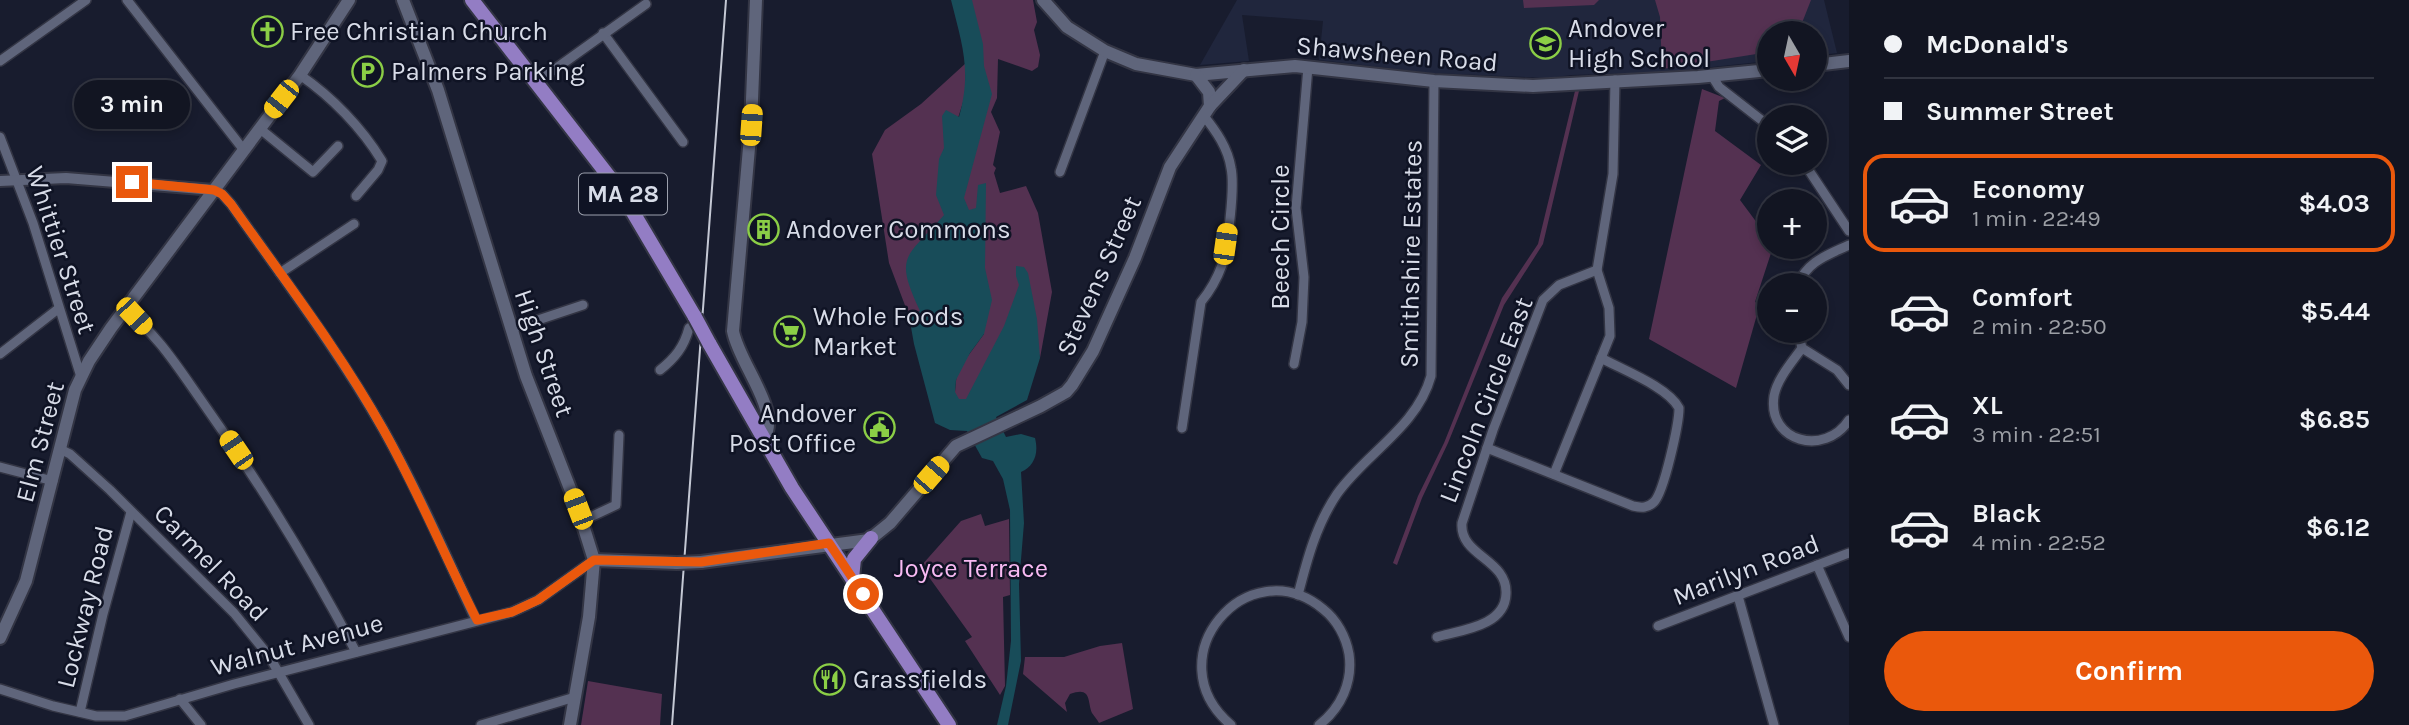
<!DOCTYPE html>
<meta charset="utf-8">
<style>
body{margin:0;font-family:Karla,sans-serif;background:#1b1e2a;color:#f1f3f6;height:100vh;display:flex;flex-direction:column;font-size:26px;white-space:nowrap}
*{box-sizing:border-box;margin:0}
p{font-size:23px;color:#9c9fa5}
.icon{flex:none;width:38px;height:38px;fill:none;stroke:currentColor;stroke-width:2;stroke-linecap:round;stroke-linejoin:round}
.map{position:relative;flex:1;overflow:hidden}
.sheet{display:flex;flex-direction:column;background:#121522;width:560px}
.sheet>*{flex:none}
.top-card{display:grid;align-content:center;height:154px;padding:0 35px;background:#121522}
.needle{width:46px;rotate:171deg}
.controls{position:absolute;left:1757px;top:21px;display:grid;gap:14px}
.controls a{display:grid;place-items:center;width:70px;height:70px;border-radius:50%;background:#121522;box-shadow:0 4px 10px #0003,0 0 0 2px #313440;font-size:35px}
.end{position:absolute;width:32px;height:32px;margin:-16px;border:9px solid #ea580c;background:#fff;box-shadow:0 0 0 4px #fff}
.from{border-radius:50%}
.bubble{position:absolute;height:49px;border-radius:24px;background:#121522;box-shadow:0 4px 10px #0003,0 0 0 2px #313440;font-size:23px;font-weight:700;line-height:49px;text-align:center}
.car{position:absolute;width:21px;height:42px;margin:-21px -10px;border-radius:9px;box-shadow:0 0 5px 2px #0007;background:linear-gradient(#f5c518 24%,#345 0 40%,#f5c518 0 76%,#345 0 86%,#f5c518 0)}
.top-card b{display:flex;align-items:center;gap:24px;height:66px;font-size:26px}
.top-card b+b{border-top:2px solid #313440}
.top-card i{width:18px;height:18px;background:#f1f3f6}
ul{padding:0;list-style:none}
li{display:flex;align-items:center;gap:21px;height:98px;margin:0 14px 10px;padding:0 21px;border:4px solid transparent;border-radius:21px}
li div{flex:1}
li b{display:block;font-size:26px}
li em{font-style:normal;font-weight:700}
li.current{border-color:#ea580c}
li>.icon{width:63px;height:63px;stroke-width:1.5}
.action{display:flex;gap:14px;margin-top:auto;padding:14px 35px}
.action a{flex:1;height:80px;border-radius:42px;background:#ea580c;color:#fff;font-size:28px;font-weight:700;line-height:80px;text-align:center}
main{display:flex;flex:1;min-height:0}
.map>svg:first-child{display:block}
.built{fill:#20263d}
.green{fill:#543151}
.water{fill:#184c59}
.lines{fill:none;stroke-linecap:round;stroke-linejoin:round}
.minor-casing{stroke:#333544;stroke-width:12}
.tertiary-casing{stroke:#333544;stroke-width:14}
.secondary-casing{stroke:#333544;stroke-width:16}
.primary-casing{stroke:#333544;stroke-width:18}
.minor{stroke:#5f657b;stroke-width:9}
.tertiary{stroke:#5f657b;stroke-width:10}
.secondary{stroke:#5f657b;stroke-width:12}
.primary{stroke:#937dc4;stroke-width:14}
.rail{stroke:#c4c8d4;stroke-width:2}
.secondary-bridge-casing{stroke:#333544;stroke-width:16;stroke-linecap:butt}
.primary-bridge-casing{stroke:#333544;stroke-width:18;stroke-linecap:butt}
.secondary-bridge{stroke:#5f657b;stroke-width:12}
.primary-bridge{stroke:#937dc4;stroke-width:14}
.route{stroke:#ea580c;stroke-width:9}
.labels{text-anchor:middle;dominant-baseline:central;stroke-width:5;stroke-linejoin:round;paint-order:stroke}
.shield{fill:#0f1324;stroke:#9ca0ad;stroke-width:2}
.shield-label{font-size:24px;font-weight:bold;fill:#d8dce8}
.poi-label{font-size:26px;fill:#d8dce8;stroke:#0f1324;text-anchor:start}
.street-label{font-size:26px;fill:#d8dce8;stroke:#0f1324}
.park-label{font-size:26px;fill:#f8baf3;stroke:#0f1324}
</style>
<main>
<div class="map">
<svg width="1849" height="725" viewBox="0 0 1849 725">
<rect width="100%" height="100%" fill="#181c2e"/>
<path class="built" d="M1237,0H1824L1837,53L1815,56V33H1769V61L1665,72L1572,75L1547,78L1431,73L1319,60L1323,21L1242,15L1249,61L1200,65Z"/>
<g class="green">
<path d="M968,0H1033L1037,22L1034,30L1040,55L1038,67L1032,71L998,59L997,98L991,112L1000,132L993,165L996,168L994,173L1000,193L1026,186L1038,213L1052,292L1040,358L1036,342L953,413L957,371L984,334L964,225L963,190Z"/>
<path d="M1523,0H1599L1594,5L1524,8Z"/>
<path d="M1655,0H1811L1798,33H1769V52L1662,69L1660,17Z"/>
<path d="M966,63L965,96L958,118L952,235L935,305L909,316L889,263L872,154L885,130L921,104Z"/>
<path d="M1702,89L1725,98L1719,101L1715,131L1761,165L1740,200L1769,239V247H1773L1755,302L1760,304L1736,388L1649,339Z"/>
<path d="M1575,91H1579L1543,244L1504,305L1448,443L1422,498L1397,565L1393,563L1418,496L1444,443L1502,298L1538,244Z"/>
<path d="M981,514L985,526L1009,519L1010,595L1003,597L1005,686L1000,695L965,641L972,637L921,566L961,521Z"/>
<path d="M1122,643L1133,709L1099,723C1097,719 1094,716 1092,713C1087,701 1092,686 1070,694L1065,703L1067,712L1023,674L1025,657H1064L1100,646Z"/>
<path d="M588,681L662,694L660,725H581Z"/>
</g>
<path class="water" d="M951,0H972L983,44L984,66L992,94L964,198L969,210L976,208L978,185L986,183L985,268L992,300L984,334L970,353L956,380L955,392L959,399H966L1004,326L1019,285L1016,276V266L1024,267L1028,273L1037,319L1040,358L1027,400L996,417L1006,437L1021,434L1035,438C1039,454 1034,466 1021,472L1024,523L1019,584L1021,661L1008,725H997L1006,686L1011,641L1010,510L1003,479L993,461L982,458L967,431L950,430L935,423L914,344L909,316L920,311C893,254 907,258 944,215L936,195L939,159L944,148L942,116L946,110L959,117C972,71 962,44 951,0Z"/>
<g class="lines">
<defs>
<g id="minor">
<path d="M127,0L243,149"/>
<path d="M603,33L683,142"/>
<path d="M0,61L86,0"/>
<path d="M300,75C332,97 362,128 382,161L378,170L356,196"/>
<path d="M1712,76L1719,87L1769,126"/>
<path d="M537,82L646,4"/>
<path d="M259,128L313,172L338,146"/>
<path d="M0,137L33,223L81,377"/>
<path d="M1804,163L1849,231"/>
<path d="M1060,172L1105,51"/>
<path d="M214,190L222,194L231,204C283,278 338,350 383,429C418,491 446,556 476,620"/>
<path d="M280,273L354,224"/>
<path d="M1798,285C1807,261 1828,255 1849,245"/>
<path d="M125,310C156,332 179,369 201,400C258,480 310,565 356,652"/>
<path d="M511,329L583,305"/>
<path d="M1798,331L1802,348L1837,370L1849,385"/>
<path d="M1802,348C1792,362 1777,379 1774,396C1767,442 1825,457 1849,420"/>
<path d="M0,354L58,309"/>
<path d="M1294,364L1302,322L1304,277L1296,208L1308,67"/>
<path d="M660,370C675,358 684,347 689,328L698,323"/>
<path d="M1182,428L1201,302C1210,291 1217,279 1222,265C1228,246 1235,187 1231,168C1228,148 1216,131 1204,116"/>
<path d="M1487,448L1633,506C1642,508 1648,508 1654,502C1664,492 1679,424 1679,408C1668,387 1623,370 1601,358"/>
<path d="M60,449L70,454L110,490L234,613L269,656L309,725"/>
<path d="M0,467L53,481"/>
<path d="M1554,474L1610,336L1609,308L1597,270L1613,174L1615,80"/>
<path d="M582,521L616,505L619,435"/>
<path d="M1817,565L1849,637"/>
<path d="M1298,595C1307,560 1316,525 1337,494C1366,453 1417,427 1431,376L1434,81"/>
<path d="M1738,596L1774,725"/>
<path d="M1658,626L1849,553"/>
<path d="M1437,637C1462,630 1505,626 1506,594C1508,559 1459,556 1462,523L1493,430L1543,300L1559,285L1597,270"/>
<path d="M0,689L53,706L96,716H125L234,684L512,612L538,600L594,560"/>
<path d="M180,699L201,725"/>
<path d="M80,712L103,614L131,512"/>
<path d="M481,725L575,697"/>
<path d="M1231,725C1153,659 1247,547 1323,609C1337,620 1346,637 1349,654C1353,682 1341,708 1319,725"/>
</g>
<path id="tertiary" d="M0,181L66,178L214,190"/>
<g id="secondary">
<path d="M403,0L438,90L526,376L578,509L594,560L589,617L570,725"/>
<path d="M756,0L751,125L733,331C738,360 775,404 767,431L761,435"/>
<path d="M1043,0L1067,27L1105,51L1136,64L1196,75L1295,66L1434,81L1533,86L1698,77L1769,70"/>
<path d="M1815,65L1849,61"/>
<path d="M1196,75L1209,92L1210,106"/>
<path d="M594,560L677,563"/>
<path d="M701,562L869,540L890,523L956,446L1041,406L1066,392L1072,385L1093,351L1135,258L1170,167L1210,106L1244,70"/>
<path d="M0,638L26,581L75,390L89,361L111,328L300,75L349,0"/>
</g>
<g id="primary">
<path d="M472,0L621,192L695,317"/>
<path d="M709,343L792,488L949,725"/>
<path d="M852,578L854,559L871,538"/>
</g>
</defs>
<use href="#minor" class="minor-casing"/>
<use href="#tertiary" class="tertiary-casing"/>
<use href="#secondary" class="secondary-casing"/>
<use href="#primary" class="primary-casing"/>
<use href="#minor" class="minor"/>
<use href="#tertiary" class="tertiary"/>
<use href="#secondary" class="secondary"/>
<use href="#primary" class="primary"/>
<path class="rail" d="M672,725L726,0"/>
<defs>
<path id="secondary-bridge" d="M677,563L701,562"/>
<path id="primary-bridge" d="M695,317L709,343"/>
</defs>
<use href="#secondary-bridge" class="secondary-bridge-casing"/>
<use href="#primary-bridge" class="primary-bridge-casing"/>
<use href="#secondary-bridge" class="secondary-bridge"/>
<use href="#primary-bridge" class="primary-bridge"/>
</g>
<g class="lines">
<path class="route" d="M132,182L214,190L222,194L231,204C283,278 339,350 383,429C418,491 445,557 477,620L512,612L538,600L594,560L701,562L829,543L863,594"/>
</g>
<defs>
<symbol id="church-ring" viewBox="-11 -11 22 22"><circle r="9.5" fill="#0f1324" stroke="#8bce46" stroke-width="1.5"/><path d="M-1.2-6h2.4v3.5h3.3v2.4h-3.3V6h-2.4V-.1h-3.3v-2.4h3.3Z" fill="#8bce46"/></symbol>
<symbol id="school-ring" viewBox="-11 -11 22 22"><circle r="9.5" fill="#0f1324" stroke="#8bce46" stroke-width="1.5"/><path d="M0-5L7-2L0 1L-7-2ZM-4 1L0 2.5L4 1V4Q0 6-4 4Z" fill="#8bce46"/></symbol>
<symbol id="parking-ring" viewBox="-11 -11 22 22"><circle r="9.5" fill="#0f1324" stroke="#8bce46" stroke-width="1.5"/><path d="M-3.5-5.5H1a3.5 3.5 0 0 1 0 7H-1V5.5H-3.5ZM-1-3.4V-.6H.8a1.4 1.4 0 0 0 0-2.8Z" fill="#8bce46"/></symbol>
<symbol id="building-ring" viewBox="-11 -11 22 22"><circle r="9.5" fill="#0f1324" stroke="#8bce46" stroke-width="1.5"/><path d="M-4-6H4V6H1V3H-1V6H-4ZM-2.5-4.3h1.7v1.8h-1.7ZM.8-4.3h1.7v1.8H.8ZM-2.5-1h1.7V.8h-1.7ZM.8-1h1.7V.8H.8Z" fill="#8bce46"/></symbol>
<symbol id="supermarket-ring" viewBox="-11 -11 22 22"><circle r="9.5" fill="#0f1324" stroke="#8bce46" stroke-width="1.5"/><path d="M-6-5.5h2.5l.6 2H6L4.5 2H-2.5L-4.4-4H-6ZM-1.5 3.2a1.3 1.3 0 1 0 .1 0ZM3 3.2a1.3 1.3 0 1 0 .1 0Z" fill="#8bce46"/></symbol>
<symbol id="civic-ring" viewBox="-11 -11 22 22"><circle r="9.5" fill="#0f1324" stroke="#8bce46" stroke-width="1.5"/><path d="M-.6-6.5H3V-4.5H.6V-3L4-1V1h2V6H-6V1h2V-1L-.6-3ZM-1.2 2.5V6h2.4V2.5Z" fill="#8bce46"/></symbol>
<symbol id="restaurant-ring" viewBox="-11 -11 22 22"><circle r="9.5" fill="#0f1324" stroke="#8bce46" stroke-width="1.5"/><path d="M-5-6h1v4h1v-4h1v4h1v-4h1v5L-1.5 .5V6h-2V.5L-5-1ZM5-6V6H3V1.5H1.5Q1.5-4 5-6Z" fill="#8bce46"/></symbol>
</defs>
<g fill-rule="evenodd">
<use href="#church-ring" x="250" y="14" width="35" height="35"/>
<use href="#school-ring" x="1528" y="26" width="35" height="35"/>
<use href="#parking-ring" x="350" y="54" width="35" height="35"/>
<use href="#building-ring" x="746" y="212" width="35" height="35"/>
<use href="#supermarket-ring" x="772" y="314" width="35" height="35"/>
<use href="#civic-ring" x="862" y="410" width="35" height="35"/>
<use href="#restaurant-ring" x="812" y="662" width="35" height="35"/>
</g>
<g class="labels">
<rect class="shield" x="579" y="173.5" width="88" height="41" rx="5"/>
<g class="shield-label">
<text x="623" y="194">MA 28</text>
</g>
<g class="poi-label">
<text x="1568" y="28">Andover<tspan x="1568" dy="30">High School</tspan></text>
<text x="290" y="31">Free Christian Church</text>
<text x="391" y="71">Palmers Parking</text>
<text x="786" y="229">Andover Commons</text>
<text x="813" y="316">Whole Foods<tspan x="813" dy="30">Market</tspan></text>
<text x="856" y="413" text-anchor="end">Andover<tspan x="856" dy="30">Post Office</tspan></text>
<text x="853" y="679">Grassfields</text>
</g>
<g class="street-label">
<text transform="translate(1397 54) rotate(5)">Shawsheen Road</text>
<text transform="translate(1280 237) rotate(-90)">Beech Circle</text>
<text transform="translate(61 250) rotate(72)">Whittier Street</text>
<text transform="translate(1411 254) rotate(-89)">Smithshire Estates</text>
<text transform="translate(1099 276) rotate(-66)">Stevens Street</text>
<text transform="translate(544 353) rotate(71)">High Street</text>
<text transform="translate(1486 400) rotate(-69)">Lincoln Circle East</text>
<text transform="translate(40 442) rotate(-75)">Elm Street</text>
<text transform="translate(211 563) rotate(46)">Carmel Road</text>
<text transform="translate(1746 570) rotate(-21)">Marilyn Road</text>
<text transform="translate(85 607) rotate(-76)">Lockway Road</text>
<text transform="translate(297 645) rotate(-15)">Walnut Avenue</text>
</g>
<g class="park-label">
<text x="971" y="568">Joyce Terrace</text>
</g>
</g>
</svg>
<div class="controls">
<a><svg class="needle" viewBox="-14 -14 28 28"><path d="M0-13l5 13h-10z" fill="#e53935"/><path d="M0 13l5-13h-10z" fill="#9c9fa5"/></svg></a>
<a><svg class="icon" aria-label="layers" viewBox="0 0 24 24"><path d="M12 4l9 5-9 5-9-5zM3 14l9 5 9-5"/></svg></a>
<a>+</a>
<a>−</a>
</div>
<i class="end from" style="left:863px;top:594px"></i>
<i class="end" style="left:132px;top:182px"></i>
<div class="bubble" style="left:74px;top:80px;width:116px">3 min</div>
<i class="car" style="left:281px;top:99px;rotate:218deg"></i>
<i class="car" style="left:751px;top:125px;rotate:4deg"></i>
<i class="car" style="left:1225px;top:244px;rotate:8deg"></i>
<i class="car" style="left:134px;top:316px;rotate:137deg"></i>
<i class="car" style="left:236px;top:450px;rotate:326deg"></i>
<i class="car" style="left:931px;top:475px;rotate:41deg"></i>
<i class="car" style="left:578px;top:509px;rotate:339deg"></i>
</div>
<section class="sheet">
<div class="top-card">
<b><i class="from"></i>McDonald's</b>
<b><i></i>Summer Street</b>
</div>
<ul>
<li class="current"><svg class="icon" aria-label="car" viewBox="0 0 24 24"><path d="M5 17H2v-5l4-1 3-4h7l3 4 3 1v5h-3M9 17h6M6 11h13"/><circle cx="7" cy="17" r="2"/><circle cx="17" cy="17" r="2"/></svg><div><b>Economy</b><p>1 min · 22:49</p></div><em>$4.03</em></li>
<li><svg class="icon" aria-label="car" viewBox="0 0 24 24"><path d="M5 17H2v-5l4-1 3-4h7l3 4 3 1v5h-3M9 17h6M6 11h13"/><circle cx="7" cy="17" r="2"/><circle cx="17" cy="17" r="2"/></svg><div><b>Comfort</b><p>2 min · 22:50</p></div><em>$5.44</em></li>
<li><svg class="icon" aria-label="car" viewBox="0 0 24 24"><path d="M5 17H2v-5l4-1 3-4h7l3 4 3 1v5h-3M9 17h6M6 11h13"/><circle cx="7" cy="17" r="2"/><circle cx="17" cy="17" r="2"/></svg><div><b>XL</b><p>3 min · 22:51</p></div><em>$6.85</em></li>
<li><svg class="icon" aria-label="car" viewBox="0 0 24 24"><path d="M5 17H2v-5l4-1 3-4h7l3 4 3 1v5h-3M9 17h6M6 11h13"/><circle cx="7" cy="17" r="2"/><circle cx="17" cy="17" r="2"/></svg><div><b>Black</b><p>4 min · 22:52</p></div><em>$6.12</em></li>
</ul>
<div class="action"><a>Confirm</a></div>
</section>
</main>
